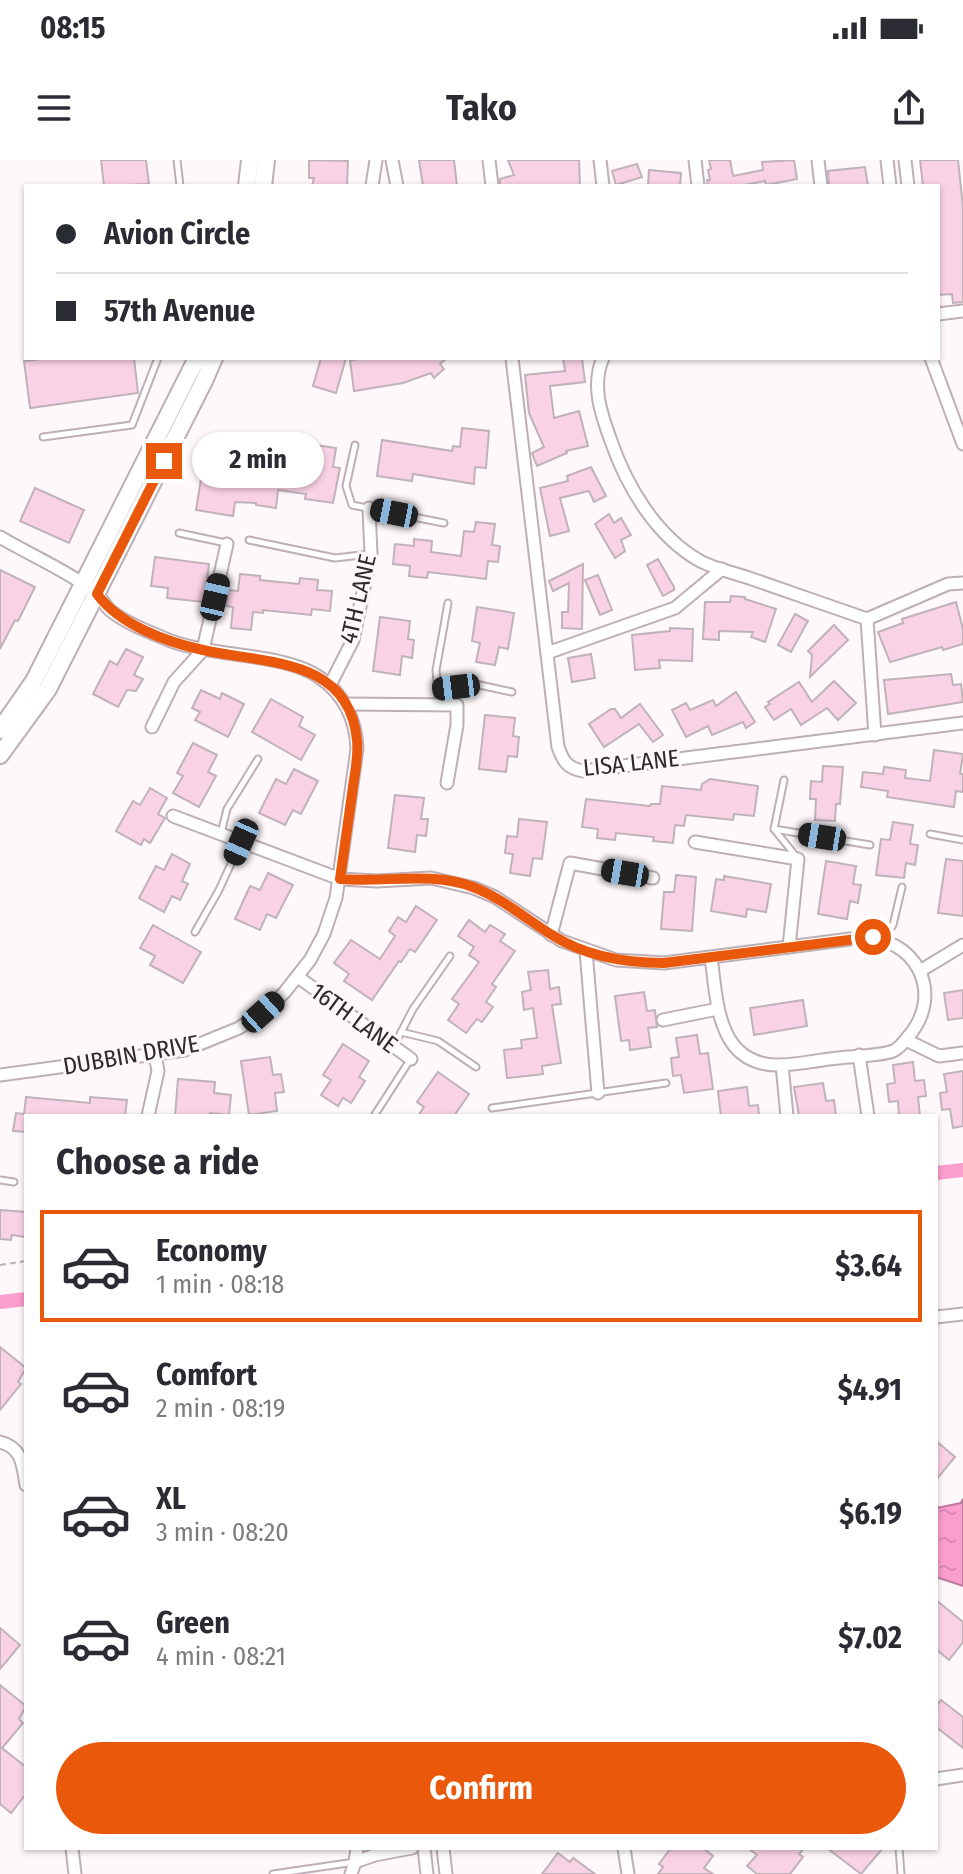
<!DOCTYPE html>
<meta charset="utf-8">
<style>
body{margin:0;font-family:"Fira Sans Condensed",sans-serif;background:#f2f2f3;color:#2b2b33;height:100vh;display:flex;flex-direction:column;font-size:30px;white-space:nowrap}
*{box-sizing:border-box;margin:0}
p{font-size:26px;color:#7c7c81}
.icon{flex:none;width:44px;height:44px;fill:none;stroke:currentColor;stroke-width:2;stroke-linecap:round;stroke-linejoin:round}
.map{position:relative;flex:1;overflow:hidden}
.details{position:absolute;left:24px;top:954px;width:914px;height:736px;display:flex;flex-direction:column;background:#fff;border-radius:0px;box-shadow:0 2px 6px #0004}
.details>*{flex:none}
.top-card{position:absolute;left:24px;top:24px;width:916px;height:176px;border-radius:0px;box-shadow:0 2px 6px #0004;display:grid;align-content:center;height:176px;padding:0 32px;background:#fff}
.end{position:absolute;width:36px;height:36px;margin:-18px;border:10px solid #ea580c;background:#fff;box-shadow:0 0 0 4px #fff}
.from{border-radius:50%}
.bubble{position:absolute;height:56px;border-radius:28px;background:#fff;box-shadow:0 2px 6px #0004;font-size:26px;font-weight:700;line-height:56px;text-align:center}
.car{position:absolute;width:24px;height:48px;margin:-24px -12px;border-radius:10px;box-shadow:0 0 6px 2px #0007;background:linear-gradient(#222 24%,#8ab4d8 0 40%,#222 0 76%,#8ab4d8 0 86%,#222 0)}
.top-card b{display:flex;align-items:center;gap:28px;height:76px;font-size:30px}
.top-card b+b{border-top:2px solid #e1e1e2}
.top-card i{width:20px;height:20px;background:#2b2b33}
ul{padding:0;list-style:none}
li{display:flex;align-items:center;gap:24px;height:112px;margin:0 16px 12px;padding:0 16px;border:4px solid transparent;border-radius:0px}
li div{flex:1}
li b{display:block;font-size:30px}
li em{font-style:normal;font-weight:700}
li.current{border-color:#ea580c}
li>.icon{width:72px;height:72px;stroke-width:1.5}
h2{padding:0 32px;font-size:36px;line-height:96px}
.primary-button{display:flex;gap:16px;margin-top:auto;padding:16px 32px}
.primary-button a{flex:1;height:92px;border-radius:48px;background:#ea580c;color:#fff;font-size:32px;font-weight:700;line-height:92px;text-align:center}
.status{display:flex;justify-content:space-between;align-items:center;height:56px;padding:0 40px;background:#fff;direction:ltr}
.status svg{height:22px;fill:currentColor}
header{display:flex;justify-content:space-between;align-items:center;height:104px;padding:0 32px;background:#fff;font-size:36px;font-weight:700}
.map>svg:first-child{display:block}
.water{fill:url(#water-ripples);stroke:#be7a9d;stroke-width:2}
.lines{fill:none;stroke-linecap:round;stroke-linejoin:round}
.canal{stroke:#fb9dce;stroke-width:14}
.building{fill:#fad2e5;stroke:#c0b2b9;stroke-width:2}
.lane-casing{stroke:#beafb6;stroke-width:9}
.street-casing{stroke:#beafb6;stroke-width:15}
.secondary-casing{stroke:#beafb6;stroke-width:20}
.path{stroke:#b7b2b4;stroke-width:2;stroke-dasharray:6 4;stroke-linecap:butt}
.lane{stroke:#fff;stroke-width:5}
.street{stroke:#fff;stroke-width:11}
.secondary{stroke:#fff;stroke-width:16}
.route{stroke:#ea580c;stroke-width:10}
.labels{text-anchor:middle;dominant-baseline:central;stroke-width:6;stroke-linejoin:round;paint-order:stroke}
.street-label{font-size:24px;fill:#2f2a2c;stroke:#fef8fb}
</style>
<div class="status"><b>08:15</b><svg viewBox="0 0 49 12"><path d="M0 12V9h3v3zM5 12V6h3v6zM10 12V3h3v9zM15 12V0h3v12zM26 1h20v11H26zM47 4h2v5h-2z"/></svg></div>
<header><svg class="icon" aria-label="menu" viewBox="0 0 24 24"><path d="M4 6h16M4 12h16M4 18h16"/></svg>Tako<svg class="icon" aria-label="share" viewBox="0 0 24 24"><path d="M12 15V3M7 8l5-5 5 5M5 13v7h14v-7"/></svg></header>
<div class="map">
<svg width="963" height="1714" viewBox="0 0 963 1714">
<defs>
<pattern id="water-ripples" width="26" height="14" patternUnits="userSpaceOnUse" patternTransform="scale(2)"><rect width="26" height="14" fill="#fb9dce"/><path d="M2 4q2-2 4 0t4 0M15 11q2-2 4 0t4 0" fill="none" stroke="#d787b1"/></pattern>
</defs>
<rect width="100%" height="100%" fill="#fef8fb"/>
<path class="water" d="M963,1339V1426L936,1417V1348L961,1343Z"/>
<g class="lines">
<g class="canal">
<path d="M936,1013L963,1010"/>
<path d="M0,1142L26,1139"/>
</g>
</g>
<g class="building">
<path d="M101,0H146L149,24L104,26Z"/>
<path d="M309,0L348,1L347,26H312L314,18H309Z"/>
<path d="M419,0H454L457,26H423Z"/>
<path d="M508,0H579L580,26H500V19L514,15Z"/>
<path d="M709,0H730L733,16L763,10L762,2L794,0L797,19L766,25L765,21L739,26H708L707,20H710L708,10L711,9Z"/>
<path d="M920,0H958L963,47V142L953,143L952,134L938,135V26H923Z"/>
<path d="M637,4L642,17L616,25L612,11Z"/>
<path d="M865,7L868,26H829L828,11Z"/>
<path d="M649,10L681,13L680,26H648Z"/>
<path d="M49,198H134L138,233L30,248L24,201Z"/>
<path d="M321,198H346L336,233L313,226Z"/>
<path d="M368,198H447L440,204L444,209L434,218L431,213L403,223L354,231L350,200Z"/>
<path d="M563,198H582L585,222L550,226L554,258L579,251L588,286L566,291L567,293L537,306L532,293L544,287L529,253L525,215L565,211Z"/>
<path d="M462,268L489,271L486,308L475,307L474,324L413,314L412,321L377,316L382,280L452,291L453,286L460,287Z"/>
<path d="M316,285L336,288L333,307L340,308L333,343L305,339L306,334L278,330L276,348L256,345V343L235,342L233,356L196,350L205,295L235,300L234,305L263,308L265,291L305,297L306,289L315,291Z"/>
<path d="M591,307L606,336L594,342L589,331L560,338L569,371L550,376L540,328L568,321L567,316Z"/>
<path d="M35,328L84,350L69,383L20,361Z"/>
<path d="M609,354L614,363L621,358L631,375L621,380L625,391L615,398L595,364Z"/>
<path d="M476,362L495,364L492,385L500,386L498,402L488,401L486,419L428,412L427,418L409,416L410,406L393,404L395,384L414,386V379L432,381L431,392L461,396L464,371L474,372Z"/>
<path d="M155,397L209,404L204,442L167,438L168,428L151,426Z"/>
<path d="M658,399L674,427V430L663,436L647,405Z"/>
<path d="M583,404L582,469L562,468V452H568L569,423L553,431L549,421Z"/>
<path d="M0,410L35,427L18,461L15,460L0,489Z"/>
<path d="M240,414L260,416V420L299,424L300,418L318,420L317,430L332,431L330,451L312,449L311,455L263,450V453L253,452L251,470L231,468L233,447L226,446L228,430L238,431Z"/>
<path d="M598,415L612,450L600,455L585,420Z"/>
<path d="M731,436L745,437V439L776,449L765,482L751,477L753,472L719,471V480L703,479L705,442H730Z"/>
<path d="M956,442L963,469V484L943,490L942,487L890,502L878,472L903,463L902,459Z"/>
<path d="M477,447L514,453L508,489L499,487L495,505L476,502L480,483L472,481Z"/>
<path d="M795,454L808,461L791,492L778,485Z"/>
<path d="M380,457L410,461L408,479L414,480L412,498L402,496L400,515L373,511Z"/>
<path d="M834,465L848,480L810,517L812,495L808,491Z"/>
<path d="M670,468L693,469L692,501L659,500L660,508L635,510L632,475L670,471Z"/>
<path d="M126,489L143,497L134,515L143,519L136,531L127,530L118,547L93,534L110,501L117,505Z"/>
<path d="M591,494L595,518L572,522L568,498Z"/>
<path d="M951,514L953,525L961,524L963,542L888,554L884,520Z"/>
<path d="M834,521L856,543L838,560L827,548L801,565L791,549L774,560L765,547L770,544L768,542L799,522L812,542Z"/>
<path d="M201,530L220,539L222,533L244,544L228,577L195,560L200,552L192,548Z"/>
<path d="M736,532L755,562L746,568L743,562L712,575L708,566L686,577L672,550L686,543L690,550L713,540L716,546Z"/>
<path d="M271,539L303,557L299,566L315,575L301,600L252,572Z"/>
<path d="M640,544L663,575L653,582L639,564L604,587L589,564L611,549H615L621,558Z"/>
<path d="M485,555L515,558L513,576L519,577L517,597L508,596L506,612L479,609Z"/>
<path d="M193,583L217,595L208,612L216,616L199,647L173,633L183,616L177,613Z"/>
<path d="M934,590L963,594L960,614H963V632L956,631L954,647L887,637L888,631L861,627L863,612L883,614L884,607L906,610L905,618L930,621Z"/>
<path d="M823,606L843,607L840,644H836L835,661L815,660L816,639H810L811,621L822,622Z"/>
<path d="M294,609L318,621L301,654L293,650L285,665L259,653L276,619L286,624Z"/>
<path d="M710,619L758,626L754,656L734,654L733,660L686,655L684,666L675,665L673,683L653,681L654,677L616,673L615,680L597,678L598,669L582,667L586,639L650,646L651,644H660L662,626L701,630L702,624Z"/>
<path d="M150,628L167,638L158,654L165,658L150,683L144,679L141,685L116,671L133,641L140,645Z"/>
<path d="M395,635L424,638L421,659H428L426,676L417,675L415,692L388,688Z"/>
<path d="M519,659L547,662L542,699L533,698L530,716L510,713L513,694L505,693L507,676L517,677Z"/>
<path d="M893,662L913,665L910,684L918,685L915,705L906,703L904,718L876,715L881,679L890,680Z"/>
<path d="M172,694L190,704L182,721L188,724L180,740L172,736L164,752L139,738L156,706L164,710Z"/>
<path d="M946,699L963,701V756L938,753Z"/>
<path d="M826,701L856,706L853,724L861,725L858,743L850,741L847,759L818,754Z"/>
<path d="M268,713L293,725L276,758L267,754L260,770L235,759L250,726L260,730Z"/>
<path d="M676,715L696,717L692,771L661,769L664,732H674Z"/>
<path d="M724,716L771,724L766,752L747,749L746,757L711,751L716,719L724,720Z"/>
<path d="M416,746L437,760L415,792L410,789L401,802L399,801L372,840L344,821L349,814L334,803L351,780L380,799L395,776L389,771L398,757L406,762Z"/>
<path d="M469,760L485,772L490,765L505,774L500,781L515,791L492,824L496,827L486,842L493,847L482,862L477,859L466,873L448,860L459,844L452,839L479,802L469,795L474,787L458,776Z"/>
<path d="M153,765L201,792L183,823L150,805L155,796L140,788Z"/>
<path d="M548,810L550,829L559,827L561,844L552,845L561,903L542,906L543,914L507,918L504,890L522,888L521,880L537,878L533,848L524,850L522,832L531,830L528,812Z"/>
<path d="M963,830V858L948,860L944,833Z"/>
<path d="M644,832L647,851L655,850L657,867L648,868L651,887L630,890L629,880L621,881L615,836Z"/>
<path d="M803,840L807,866L754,875L750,848Z"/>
<path d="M697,875L700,894L708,893L713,929L684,933L681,915L673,916L671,898L679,897L676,878Z"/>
<path d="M343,884L369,901L359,917L365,921L351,943L343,938L338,946L321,935L331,920L323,915Z"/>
<path d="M270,897L273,915L281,914L284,932L275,933L277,951L249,955L241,901Z"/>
<path d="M913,902L915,921L924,920L926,936L918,937L920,956H899L898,941L889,942L887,924L895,923L893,905Z"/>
<path d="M963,911V966L953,968L950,949L942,950L940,933L947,932L944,914Z"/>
<path d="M438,912L469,934L454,956H418L424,947L417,942Z"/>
<path d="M178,919L215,922L214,933L231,935L229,955L210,953L209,956H175Z"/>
<path d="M823,923L826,941L834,940L836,956H799L794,927Z"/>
<path d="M747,927L749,946L758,945L759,956H721L718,931Z"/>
<path d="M26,937L90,943V937L127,940L125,956H26V972L13,971L16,953L24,954Z"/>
<path d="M0,1050L26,1052V1077L12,1075L11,1080L0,1079Z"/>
<path d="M0,1187L26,1208L18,1222L21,1224L0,1250Z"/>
<path d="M936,1281L955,1297L936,1320Z"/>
<path d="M936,1440L963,1462V1482L949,1500L936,1489Z"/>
<path d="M0,1468L20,1485L0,1509Z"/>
<path d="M0,1525L26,1546L19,1559L23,1563L2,1588L26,1607V1634L11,1653L0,1644Z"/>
<path d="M941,1540L963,1557V1588L936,1567V1546Z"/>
<path d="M671,1688H703L713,1696L704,1708L713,1714H658L663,1707L659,1704Z"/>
<path d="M748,1688H804L799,1694L803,1697L790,1714H757L747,1706L757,1695Z"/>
<path d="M827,1688H883L861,1714Z"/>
<path d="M558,1693L570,1702L573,1698L595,1714H542Z"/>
</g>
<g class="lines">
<defs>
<g id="lane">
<path d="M177,0L180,26"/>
<path d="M43,277L132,265L158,198"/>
<path d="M355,285L346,326L352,345L444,363"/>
<path d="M179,373L226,383"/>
<path d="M249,380L335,398L370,394"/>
<path d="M437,529L475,524L512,532"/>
<path d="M439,544L436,510L448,443"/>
<path d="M784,620L774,669L795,695"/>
<path d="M774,669L870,685"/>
<path d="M221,673L227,649L258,599"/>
<path d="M930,674L963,680"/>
<path d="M195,772L219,730L241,682"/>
<path d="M883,779L893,765L902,727"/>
<path d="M401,872L438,881L476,907"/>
<path d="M394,886L413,849L450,796"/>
<path d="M492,948L666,923"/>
<path d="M374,956L410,900"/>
<path d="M0,1020L14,1022"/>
<path d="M899,1688L901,1714"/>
<path d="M273,1714L355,1702"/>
</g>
<g id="street">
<path d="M392,0L397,26"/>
<path d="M489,0L492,26"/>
<path d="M600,0L603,26"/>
<path d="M695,0L698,26"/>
<path d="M818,0L821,26"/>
<path d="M887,0L890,26"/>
<path d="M905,0L908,26"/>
<path d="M372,26L376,0"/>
<path d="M938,154L963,151"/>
<path d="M512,198L558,587C563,601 567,608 583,611L963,563"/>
<path d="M603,198C591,225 601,254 611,281C627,327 656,376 700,401C715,409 735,413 752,419C790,432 829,446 867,459L948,424L963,423"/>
<path d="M931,198L963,284"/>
<path d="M0,377C30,395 68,411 95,432C102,437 104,446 111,451C127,464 152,473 171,481C214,497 285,493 319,517C344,534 356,560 357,589L336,738L324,774L310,800L284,833L263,852L239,868L185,890L0,915"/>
<path d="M867,459L875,575"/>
<path d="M547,493L675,448L722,409"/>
<path d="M330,525L353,480L371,394L369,348"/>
<path d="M345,544L457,545V565L447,623"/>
<path d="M152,567L174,522L203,490L227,384"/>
<path d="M173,656L340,719L377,721L431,718L474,728L495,737L562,781L616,800L664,803L858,778C915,774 947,834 907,878C904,882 898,889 893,891C881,896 853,896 838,898C818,900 797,905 777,905C717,904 717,841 711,797"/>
<path d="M695,682L798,699L789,787"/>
<path d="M551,775L570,703L653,718"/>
<path d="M586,791L598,933"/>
<path d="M920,811L963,785"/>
<path d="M298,817L411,899"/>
<path d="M663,860L718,849"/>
<path d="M906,880L939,896L963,893"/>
<path d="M859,895L868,956"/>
<path d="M782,905L787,956"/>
<path d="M148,956L158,911L155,895"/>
<path d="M936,1157L963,1154"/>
<path d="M0,1282C22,1287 23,1306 26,1325"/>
<path d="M936,1619L963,1615"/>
<path d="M72,1688L75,1714"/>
<path d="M357,1688L355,1702L375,1695L412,1688"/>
<path d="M424,1688L427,1714"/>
<path d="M443,1688L446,1714"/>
<path d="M624,1688L628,1714"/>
<path d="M351,1714L355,1702"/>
</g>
<g id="secondary">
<path d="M247,26L250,0"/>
<path d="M263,26L266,0"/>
<path d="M0,570L34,521L197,198"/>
<path d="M0,595L48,529L204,221L214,198"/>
</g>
</defs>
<use href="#lane" class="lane-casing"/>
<use href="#street" class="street-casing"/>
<use href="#secondary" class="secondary-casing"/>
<path class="path" d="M0,1105L26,1101"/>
<use href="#lane" class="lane"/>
<use href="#street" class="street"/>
<use href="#secondary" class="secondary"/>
</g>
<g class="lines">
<path class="route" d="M164,301L97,434C120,465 166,482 203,490C263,504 349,496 357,580C359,598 354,616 352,634C348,663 344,691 340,719C385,723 430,711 473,727C502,738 526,759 552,775C585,796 625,803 664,803L873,777"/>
</g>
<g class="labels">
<g class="street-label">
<text transform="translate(358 439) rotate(-77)">4TH LANE</text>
<text transform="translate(631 603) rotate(-6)">LISA LANE</text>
<text transform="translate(354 858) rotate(36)">16TH LANE</text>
<text transform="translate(131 895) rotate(-10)">DUBBIN DRIVE</text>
</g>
</g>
</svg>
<i class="end from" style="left:873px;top:777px"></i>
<i class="end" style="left:164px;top:301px"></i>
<div class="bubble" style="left:192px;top:272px;width:132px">2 min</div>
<i class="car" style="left:394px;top:353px;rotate:281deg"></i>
<i class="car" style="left:215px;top:437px;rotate:13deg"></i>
<i class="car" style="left:456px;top:527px;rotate:263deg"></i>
<i class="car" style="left:822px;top:677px;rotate:279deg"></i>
<i class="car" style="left:241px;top:682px;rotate:204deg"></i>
<i class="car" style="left:625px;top:713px;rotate:280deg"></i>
<i class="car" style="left:263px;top:852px;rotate:48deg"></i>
<div class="top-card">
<b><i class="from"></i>Avion Circle</b>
<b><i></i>57th Avenue</b>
</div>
<section class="details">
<h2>Choose a ride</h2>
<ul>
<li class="current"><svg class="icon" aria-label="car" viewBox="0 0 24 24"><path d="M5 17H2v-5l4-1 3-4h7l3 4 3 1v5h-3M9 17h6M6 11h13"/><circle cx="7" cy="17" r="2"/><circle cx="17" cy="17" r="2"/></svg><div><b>Economy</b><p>1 min · 08:18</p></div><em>$3.64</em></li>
<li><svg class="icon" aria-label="car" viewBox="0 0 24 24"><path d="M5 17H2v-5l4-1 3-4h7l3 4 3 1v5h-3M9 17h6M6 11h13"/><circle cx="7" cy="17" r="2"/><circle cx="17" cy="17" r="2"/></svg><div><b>Comfort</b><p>2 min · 08:19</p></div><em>$4.91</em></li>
<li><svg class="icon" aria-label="car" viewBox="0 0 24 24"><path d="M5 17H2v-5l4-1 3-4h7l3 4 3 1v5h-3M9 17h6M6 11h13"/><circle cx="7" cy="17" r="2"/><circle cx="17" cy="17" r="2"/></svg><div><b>XL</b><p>3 min · 08:20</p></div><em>$6.19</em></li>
<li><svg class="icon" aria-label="car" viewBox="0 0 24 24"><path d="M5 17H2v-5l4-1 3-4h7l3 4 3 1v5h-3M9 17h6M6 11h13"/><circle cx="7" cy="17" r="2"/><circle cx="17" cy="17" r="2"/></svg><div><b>Green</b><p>4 min · 08:21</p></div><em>$7.02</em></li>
</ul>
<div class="primary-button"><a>Confirm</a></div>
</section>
</div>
